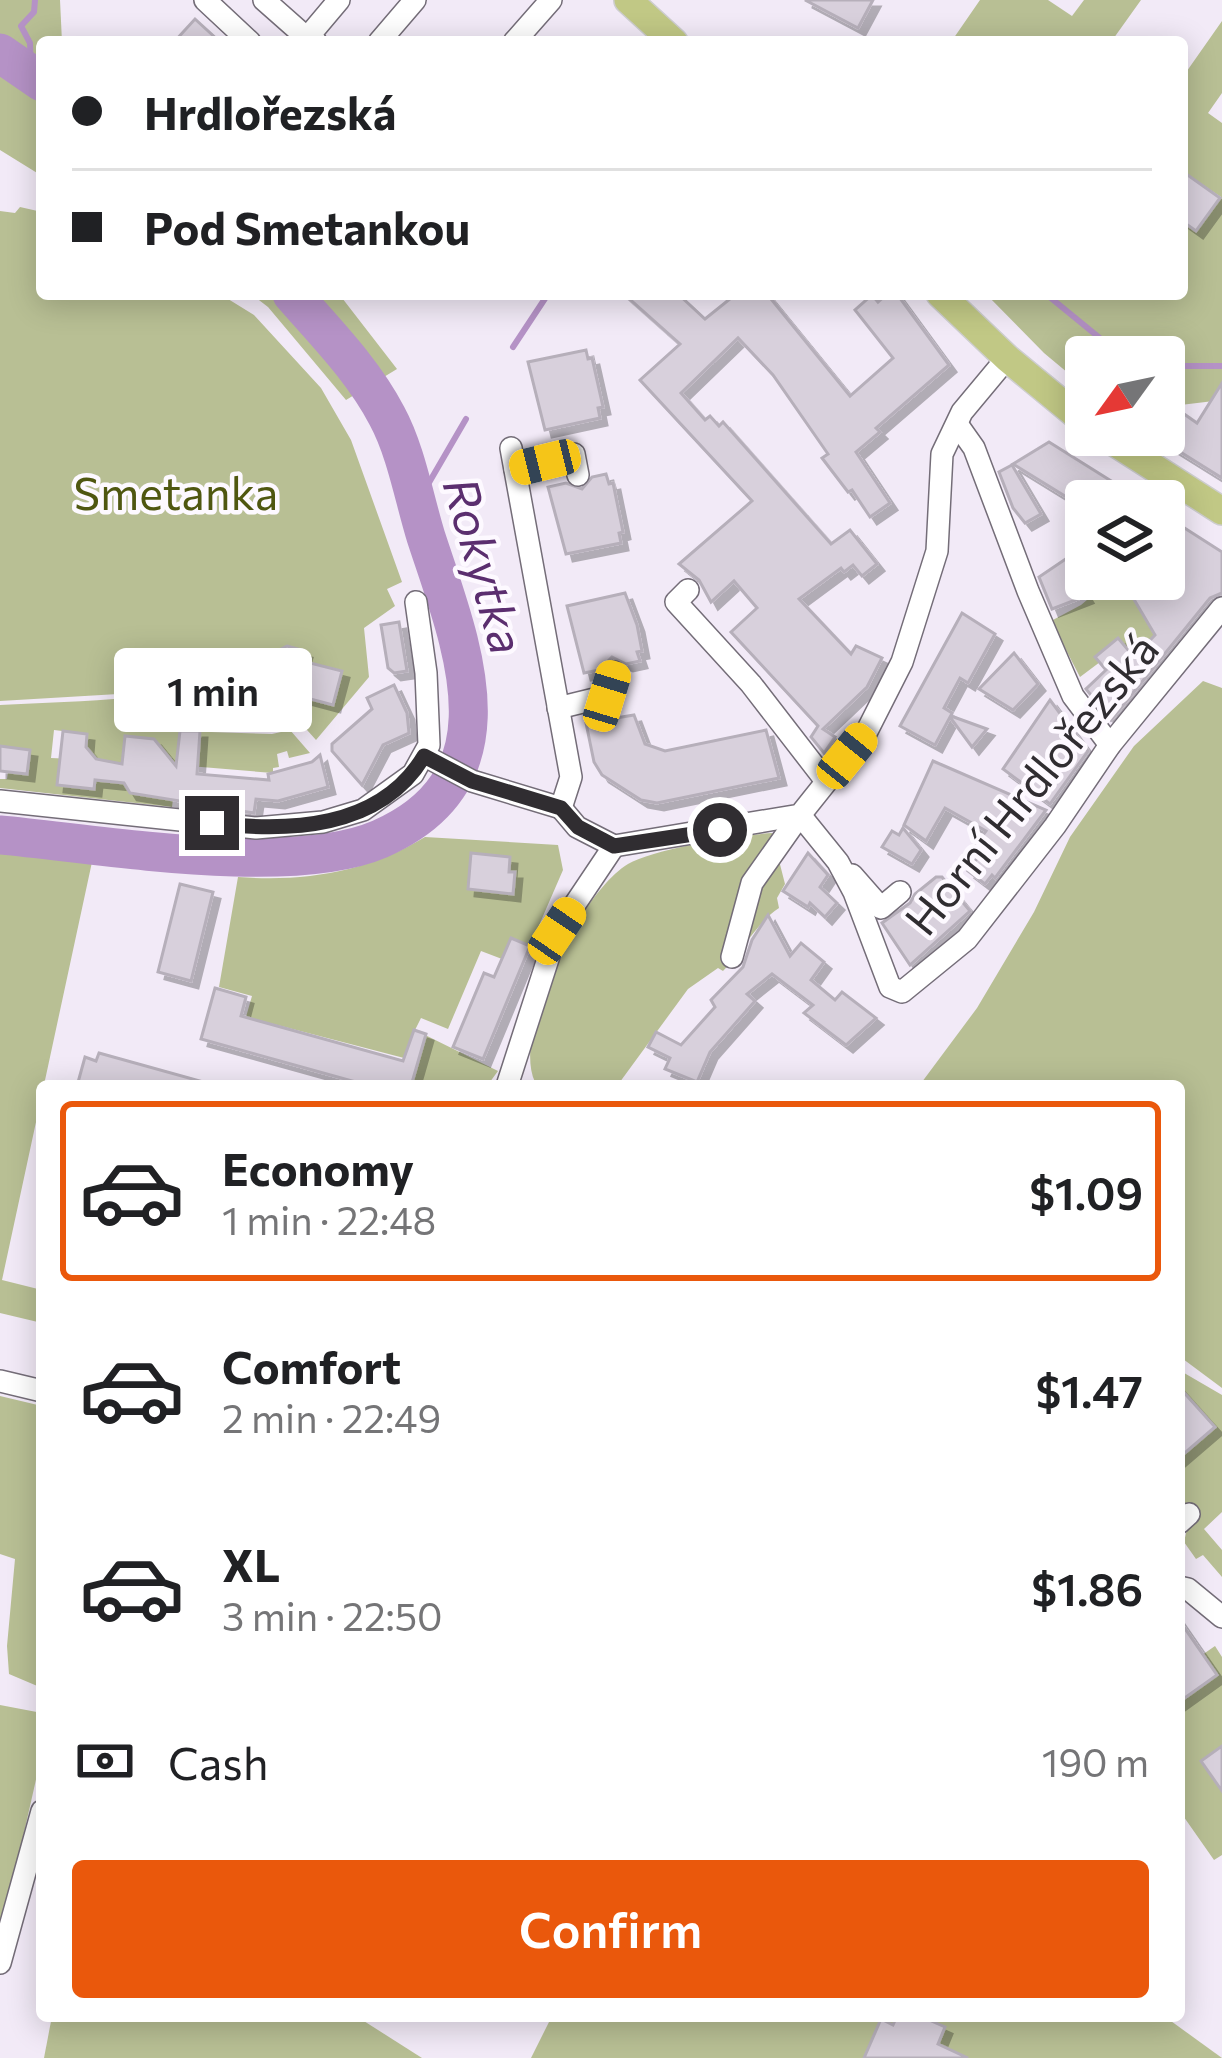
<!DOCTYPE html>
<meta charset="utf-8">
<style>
body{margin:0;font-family:Commissioner,sans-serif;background:#f2f2f2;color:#202124;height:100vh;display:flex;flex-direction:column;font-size:45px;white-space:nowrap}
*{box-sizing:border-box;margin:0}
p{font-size:39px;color:#757577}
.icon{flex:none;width:66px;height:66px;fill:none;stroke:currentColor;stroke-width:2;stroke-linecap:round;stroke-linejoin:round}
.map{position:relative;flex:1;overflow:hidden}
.side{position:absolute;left:36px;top:1080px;width:1149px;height:942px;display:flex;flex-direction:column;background:#fff;border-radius:12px;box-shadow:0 6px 30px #0003}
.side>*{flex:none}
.top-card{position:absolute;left:36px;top:36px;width:1152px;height:264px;border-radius:12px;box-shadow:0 6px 30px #0003;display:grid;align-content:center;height:264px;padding:0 36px;background:#fff}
.needle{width:78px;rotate:237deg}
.tools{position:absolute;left:1065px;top:336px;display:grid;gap:24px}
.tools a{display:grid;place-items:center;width:120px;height:120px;border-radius:12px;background:#fff;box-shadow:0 6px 30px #0003;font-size:60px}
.end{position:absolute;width:54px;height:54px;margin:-27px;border:15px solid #302d31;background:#fff;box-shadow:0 0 0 6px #fff}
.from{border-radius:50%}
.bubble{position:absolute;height:84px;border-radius:12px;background:#fff;box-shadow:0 6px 30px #0003;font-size:39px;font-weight:600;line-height:84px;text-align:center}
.car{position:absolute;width:36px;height:72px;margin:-36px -18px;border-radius:15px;box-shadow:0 0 9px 3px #0007;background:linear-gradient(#f5c518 24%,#345 0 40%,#f5c518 0 76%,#345 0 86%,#f5c518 0)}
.top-card b{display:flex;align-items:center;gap:42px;height:114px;font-size:45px}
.top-card b+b{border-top:3px solid #e0e0e0}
.top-card i{width:30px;height:30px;background:#202124}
ul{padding:21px 0 0;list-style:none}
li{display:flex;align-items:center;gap:36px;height:180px;margin:0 24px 18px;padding:0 12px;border:6px solid transparent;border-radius:12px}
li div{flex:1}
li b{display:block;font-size:45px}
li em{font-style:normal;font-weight:600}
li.current{border-color:#ea580c}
li>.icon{width:108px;height:108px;stroke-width:1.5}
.pay{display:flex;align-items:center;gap:30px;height:132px;padding:0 36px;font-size:45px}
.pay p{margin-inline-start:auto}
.action{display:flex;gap:24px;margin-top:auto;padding:24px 36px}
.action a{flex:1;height:138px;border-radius:12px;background:#ea580c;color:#fff;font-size:48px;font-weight:600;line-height:138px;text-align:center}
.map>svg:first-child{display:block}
.green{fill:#b8bf94;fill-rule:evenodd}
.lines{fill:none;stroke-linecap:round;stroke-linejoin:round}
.stream{stroke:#b592c6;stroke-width:6}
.river{stroke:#b592c6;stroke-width:39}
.building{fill:#d8d0dc;stroke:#b6afba;stroke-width:3;filter:url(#shadow)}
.minor-casing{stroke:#746d78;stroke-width:24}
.major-casing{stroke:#cdcdce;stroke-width:30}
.minor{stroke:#fff;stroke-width:21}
.major{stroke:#c1c885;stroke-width:27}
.route{stroke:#302d31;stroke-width:15}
.labels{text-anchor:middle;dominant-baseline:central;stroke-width:9;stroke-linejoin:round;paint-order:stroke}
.park-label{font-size:45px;fill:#4f5710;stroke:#fdf9ff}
.street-label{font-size:45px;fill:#302d31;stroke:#fdf9ff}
.water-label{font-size:48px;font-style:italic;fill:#5b2e6f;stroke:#fdf9ff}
</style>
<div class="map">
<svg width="1222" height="2058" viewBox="0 0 1222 2058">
<defs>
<filter id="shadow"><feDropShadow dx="7" dy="7" stdDeviation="0" flood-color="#0004"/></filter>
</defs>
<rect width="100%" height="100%" fill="#f2eaf7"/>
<g class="green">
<path d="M0,0H60L62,42H42V176L0,150Z"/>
<path d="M980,0H1048L1072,16L1084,0H1141L1111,42H1000L992,36L987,42H951Z"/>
<path d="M1222,21V93L1208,113L1222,123V400L1164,407V357H1086V388L1044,353L986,294H1182V221L1196,231L1221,197L1182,171V78Z"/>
<path d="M20,207L42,212V294H220L254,315L321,388L351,440L402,582L387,589L395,606L364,628L369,677L316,740L290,711L259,725L181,722V731L272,734L290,730L310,753L289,758L287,751L277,754L279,767L273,768V773L177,765L172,807L0,788V779H7L8,772L27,774L30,751L0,746V705C84,700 179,703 257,666L152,692L0,701V211L15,213ZM287,646L304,650L302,661L342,671L334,704L292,694L270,704L253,669L258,667L256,662ZM54,730L87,734L86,747L97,760L51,758ZM125,736L154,739L162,749L157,796L120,782Z"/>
<path d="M251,294H339L397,369L346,400L268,307Z"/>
<path d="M1112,579H1122L1155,637L1132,659L1117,638L1096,656L1100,662L1080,677L1051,621L1081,605Z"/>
<path d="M1203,681L1222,688V1388L1179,1356V1086H919L977,1008L1034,912L1070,837L1134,746Z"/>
<path d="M772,833L785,884L777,898L779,908C759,920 741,953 723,971L718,968L688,989L617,1086L535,1082C511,1032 581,892 628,864C653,849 740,835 772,833Z"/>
<path d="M425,837L558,845L563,870L530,946L511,938L502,959L481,951L448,1029L421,1018L415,1030L498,1071L487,1086H411L417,1066L404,1058L246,1017L252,996L219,987L238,877C305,882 367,872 425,837Z"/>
<path d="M0,853L92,862L2,1280L42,1290V1323L0,1313Z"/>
<path d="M1179,1370L1222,1395V1512L1204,1529L1222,1550V1577L1203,1555L1196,1559L1184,1542L1187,1529L1197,1518L1179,1499V1458L1215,1427L1179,1396Z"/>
<path d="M0,1396L42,1406V1688L9,1674L7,1646L15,1559L0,1554Z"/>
<path d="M1215,1646L1222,1657V1855L1214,1860L1179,1810V1702L1216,1676L1202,1655Z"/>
<path d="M0,1705L42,1713V1753L0,1939Z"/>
<path d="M52,2016H356L422,2058H44Z"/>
<path d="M552,2016H897L893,2025L882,2020L873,2058H531Z"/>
<path d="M920,2016H1164L1222,2058H946Z"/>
</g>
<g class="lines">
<g class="stream">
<path d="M31,73L30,43L21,26L34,12L35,0"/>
<path d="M1046,294L1123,357"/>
<path d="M513,347L548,294"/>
<path d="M1164,366H1222"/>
<path d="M416,505L466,419"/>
</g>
<g class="river">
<path d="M0,53L42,82"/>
<path d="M0,835C100,844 290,878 380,839C519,778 461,644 426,537C414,498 406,451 387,416C363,370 326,333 292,294"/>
</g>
</g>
<g class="building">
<path d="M805,0H873L858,28Z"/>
<path d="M195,19L220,42H174Z"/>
<path d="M1182,171L1220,198L1196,231L1182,221Z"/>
<path d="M624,294H678L705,319L736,294H767L850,396L893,358L855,310L872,295L878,302L887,294H897L949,365L876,428L880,432L856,452L890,503L870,517L852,490L848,492L822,458L828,454L773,375L738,338L681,393L705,420L710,416L719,426L723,422L831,544L850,530L877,564L862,576L853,565L844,572L841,568L799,599L851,654L856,646L882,658L867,687L823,729L835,737L824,753L811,737L818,726L731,632L757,608L734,581L711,602L699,580L679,564L752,501L640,380L680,344Z"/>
<path d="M586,350L588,359L592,358L603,407L598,408L600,418L545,430L528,362Z"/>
<path d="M1222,383V478L1166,443L1184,414L1197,423Z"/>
<path d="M1049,442L1124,489L1142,501H1086V509L1013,464Z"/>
<path d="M1012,465L1041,514L1025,523L1013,508L999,472Z"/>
<path d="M606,474L609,484L613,483L623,532L619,533L621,543L566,554L548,487L566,483L582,489L592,477Z"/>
<path d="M1172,520L1222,552V593L1210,598L1111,720L1086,689L1106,670L1095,657L1118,638L1134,657L1155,635L1122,579H1164V533Z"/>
<path d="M1079,550L1086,558V588L1083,591L1086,596L1052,609L1039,577Z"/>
<path d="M625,593L637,625L642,651L637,652L640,661L626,664L612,657L599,670L584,673L567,606Z"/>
<path d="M962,613L995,634L968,683L960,678L944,708L952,713L951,716L987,729L972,747L950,717L935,745L900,726Z"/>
<path d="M399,622L407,671L394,673L388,668L381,625Z"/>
<path d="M287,646L305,651L302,661L342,671L333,705L292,694L270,705L252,669L258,667L255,662Z"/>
<path d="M1014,653L1038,684L1013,710L979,689Z"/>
<path d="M394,685L407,713L409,733L383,745L362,785L332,751V744L372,709L367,698Z"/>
<path d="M1050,700L1088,751L1050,804L1003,769Z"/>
<path d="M634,715L645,744L665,751L766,730L779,778L657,803L641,800L602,775L594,762L586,723Z"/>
<path d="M63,731L87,734L86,747L96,759L122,764L125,736L154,739L176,766L180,731H200L197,774L269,780L268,774L312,762L320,755L328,787L278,801L256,799L254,813L130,793L124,783L95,780L94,789L57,785Z"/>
<path d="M0,746L30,750L27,774L0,771Z"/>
<path d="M933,761L1046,810L995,878L992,875L985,884L968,871L983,850L976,845L986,831L945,808L926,841L904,825Z"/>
<path d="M903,828L921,850L912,864L882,847L892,831L899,835Z"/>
<path d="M471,853L510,857L509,872H515L513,894L468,889Z"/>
<path d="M808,853L828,875L820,887L837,903L825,917L810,903L808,907L783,891Z"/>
<path d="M936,877H942L970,911L910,965L882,923L910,903L915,894Z"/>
<path d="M180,884L213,892L191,981L158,972Z"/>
<path d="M768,915L790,956L801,943L824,962L811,980L835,1000L842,992L876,1018L846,1045L804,1013L813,1005L772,974L747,994L755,1001L710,1052L697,1082L665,1069L670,1058L648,1047L656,1032L681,1045L715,1007L711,1000L743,967L752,940Z"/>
<path d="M511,938L530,946L483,1059L453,1047L484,973L494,977Z"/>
<path d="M215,988L246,997L241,1016L403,1061L414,1030L426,1034L411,1086H370L201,1039Z"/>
<path d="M99,1053L200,1081L199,1086H77L85,1057L96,1061Z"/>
<path d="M1179,1387L1215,1427L1179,1458Z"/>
<path d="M1179,1620L1217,1675L1179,1702Z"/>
<path d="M1222,1746V1791L1201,1761Z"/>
<path d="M897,2016H920L945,2027L938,2044L968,2058H864L881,2019L893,2025Z"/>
</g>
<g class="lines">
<defs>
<g id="minor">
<path d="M205,0L250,42"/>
<path d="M264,0L307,38"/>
<path d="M316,42L307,38L339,0"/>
<path d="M379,42L415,0"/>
<path d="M514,42L551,0"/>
<path d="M957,424L974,448L1028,591L1073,696L1110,745"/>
<path d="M511,448L571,777L561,808"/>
<path d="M515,469L574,454L578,475"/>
<path d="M688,590L676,602L751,684L826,781"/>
<path d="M558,708L607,696L614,672"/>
<path d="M425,756L472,781L561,808"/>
<path d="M0,801L256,828L323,822L363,810L413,774L429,745L426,673L416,602"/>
<path d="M561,808L577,827L614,846L800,815L867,731L902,662L937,551L942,454L962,412L1007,358"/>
<path d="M852,875L881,908L900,892"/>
<path d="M732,957L752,883L800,815L838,862L854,892L890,987L902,992L967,939L1055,826L1110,745L1222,608"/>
<path d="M507,1086L557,931L614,846"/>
<path d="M0,1381L42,1391"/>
<path d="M1179,1523L1189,1514"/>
<path d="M1179,1587L1188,1589L1222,1617"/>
<path d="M0,1963L42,1811"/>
</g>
<g id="major">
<path d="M628,0L674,42"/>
<path d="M940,294L1007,358L1086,423"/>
<path d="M1103,435L1222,511"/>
</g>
</defs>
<use href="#minor" class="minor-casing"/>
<use href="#major" class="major-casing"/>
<use href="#minor" class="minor"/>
<use href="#major" class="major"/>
</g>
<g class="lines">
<path class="route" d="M212,823C287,832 380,830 424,756L472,781L561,808L578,827L614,846L720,830"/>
</g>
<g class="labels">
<g class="park-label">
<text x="176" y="491">Smetanka</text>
</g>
<g class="street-label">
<text transform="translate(1030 783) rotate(-51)">Horní Hrdlořezská</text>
</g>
<g class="water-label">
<text transform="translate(486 565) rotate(74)">Rokytka</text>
</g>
</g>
</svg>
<div class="tools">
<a><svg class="needle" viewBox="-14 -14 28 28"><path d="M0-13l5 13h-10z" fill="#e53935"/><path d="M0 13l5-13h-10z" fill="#757577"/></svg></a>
<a><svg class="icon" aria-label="layers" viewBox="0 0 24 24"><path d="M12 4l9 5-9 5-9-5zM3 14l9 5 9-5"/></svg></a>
</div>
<i class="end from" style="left:720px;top:830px"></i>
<i class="end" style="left:212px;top:823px"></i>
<div class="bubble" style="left:114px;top:648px;width:198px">1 min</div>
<i class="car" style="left:545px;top:462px;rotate:256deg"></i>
<i class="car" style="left:607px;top:696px;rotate:17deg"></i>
<i class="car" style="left:847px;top:756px;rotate:39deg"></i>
<i class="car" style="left:557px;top:931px;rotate:34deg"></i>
<div class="top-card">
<b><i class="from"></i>Hrdlořezská</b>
<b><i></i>Pod Smetankou</b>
</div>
<section class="side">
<ul>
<li class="current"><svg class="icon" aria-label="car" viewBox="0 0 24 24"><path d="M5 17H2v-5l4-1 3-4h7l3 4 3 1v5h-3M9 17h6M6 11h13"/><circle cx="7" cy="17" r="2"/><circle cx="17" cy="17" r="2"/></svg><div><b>Economy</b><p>1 min · 22:48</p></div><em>$1.09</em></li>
<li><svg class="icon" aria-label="car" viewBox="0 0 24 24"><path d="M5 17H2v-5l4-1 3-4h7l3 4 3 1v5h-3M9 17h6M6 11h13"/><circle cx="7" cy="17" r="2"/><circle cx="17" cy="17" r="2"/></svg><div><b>Comfort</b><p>2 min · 22:49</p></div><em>$1.47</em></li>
<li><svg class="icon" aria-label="car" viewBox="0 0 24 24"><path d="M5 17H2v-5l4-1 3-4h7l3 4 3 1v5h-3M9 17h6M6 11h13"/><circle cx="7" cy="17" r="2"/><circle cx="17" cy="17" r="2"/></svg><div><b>XL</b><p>3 min · 22:50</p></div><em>$1.86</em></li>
</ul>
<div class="pay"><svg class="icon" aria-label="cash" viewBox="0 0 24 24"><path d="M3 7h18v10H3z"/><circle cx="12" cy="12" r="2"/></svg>Cash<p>190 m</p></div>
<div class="action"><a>Confirm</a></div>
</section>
</div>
